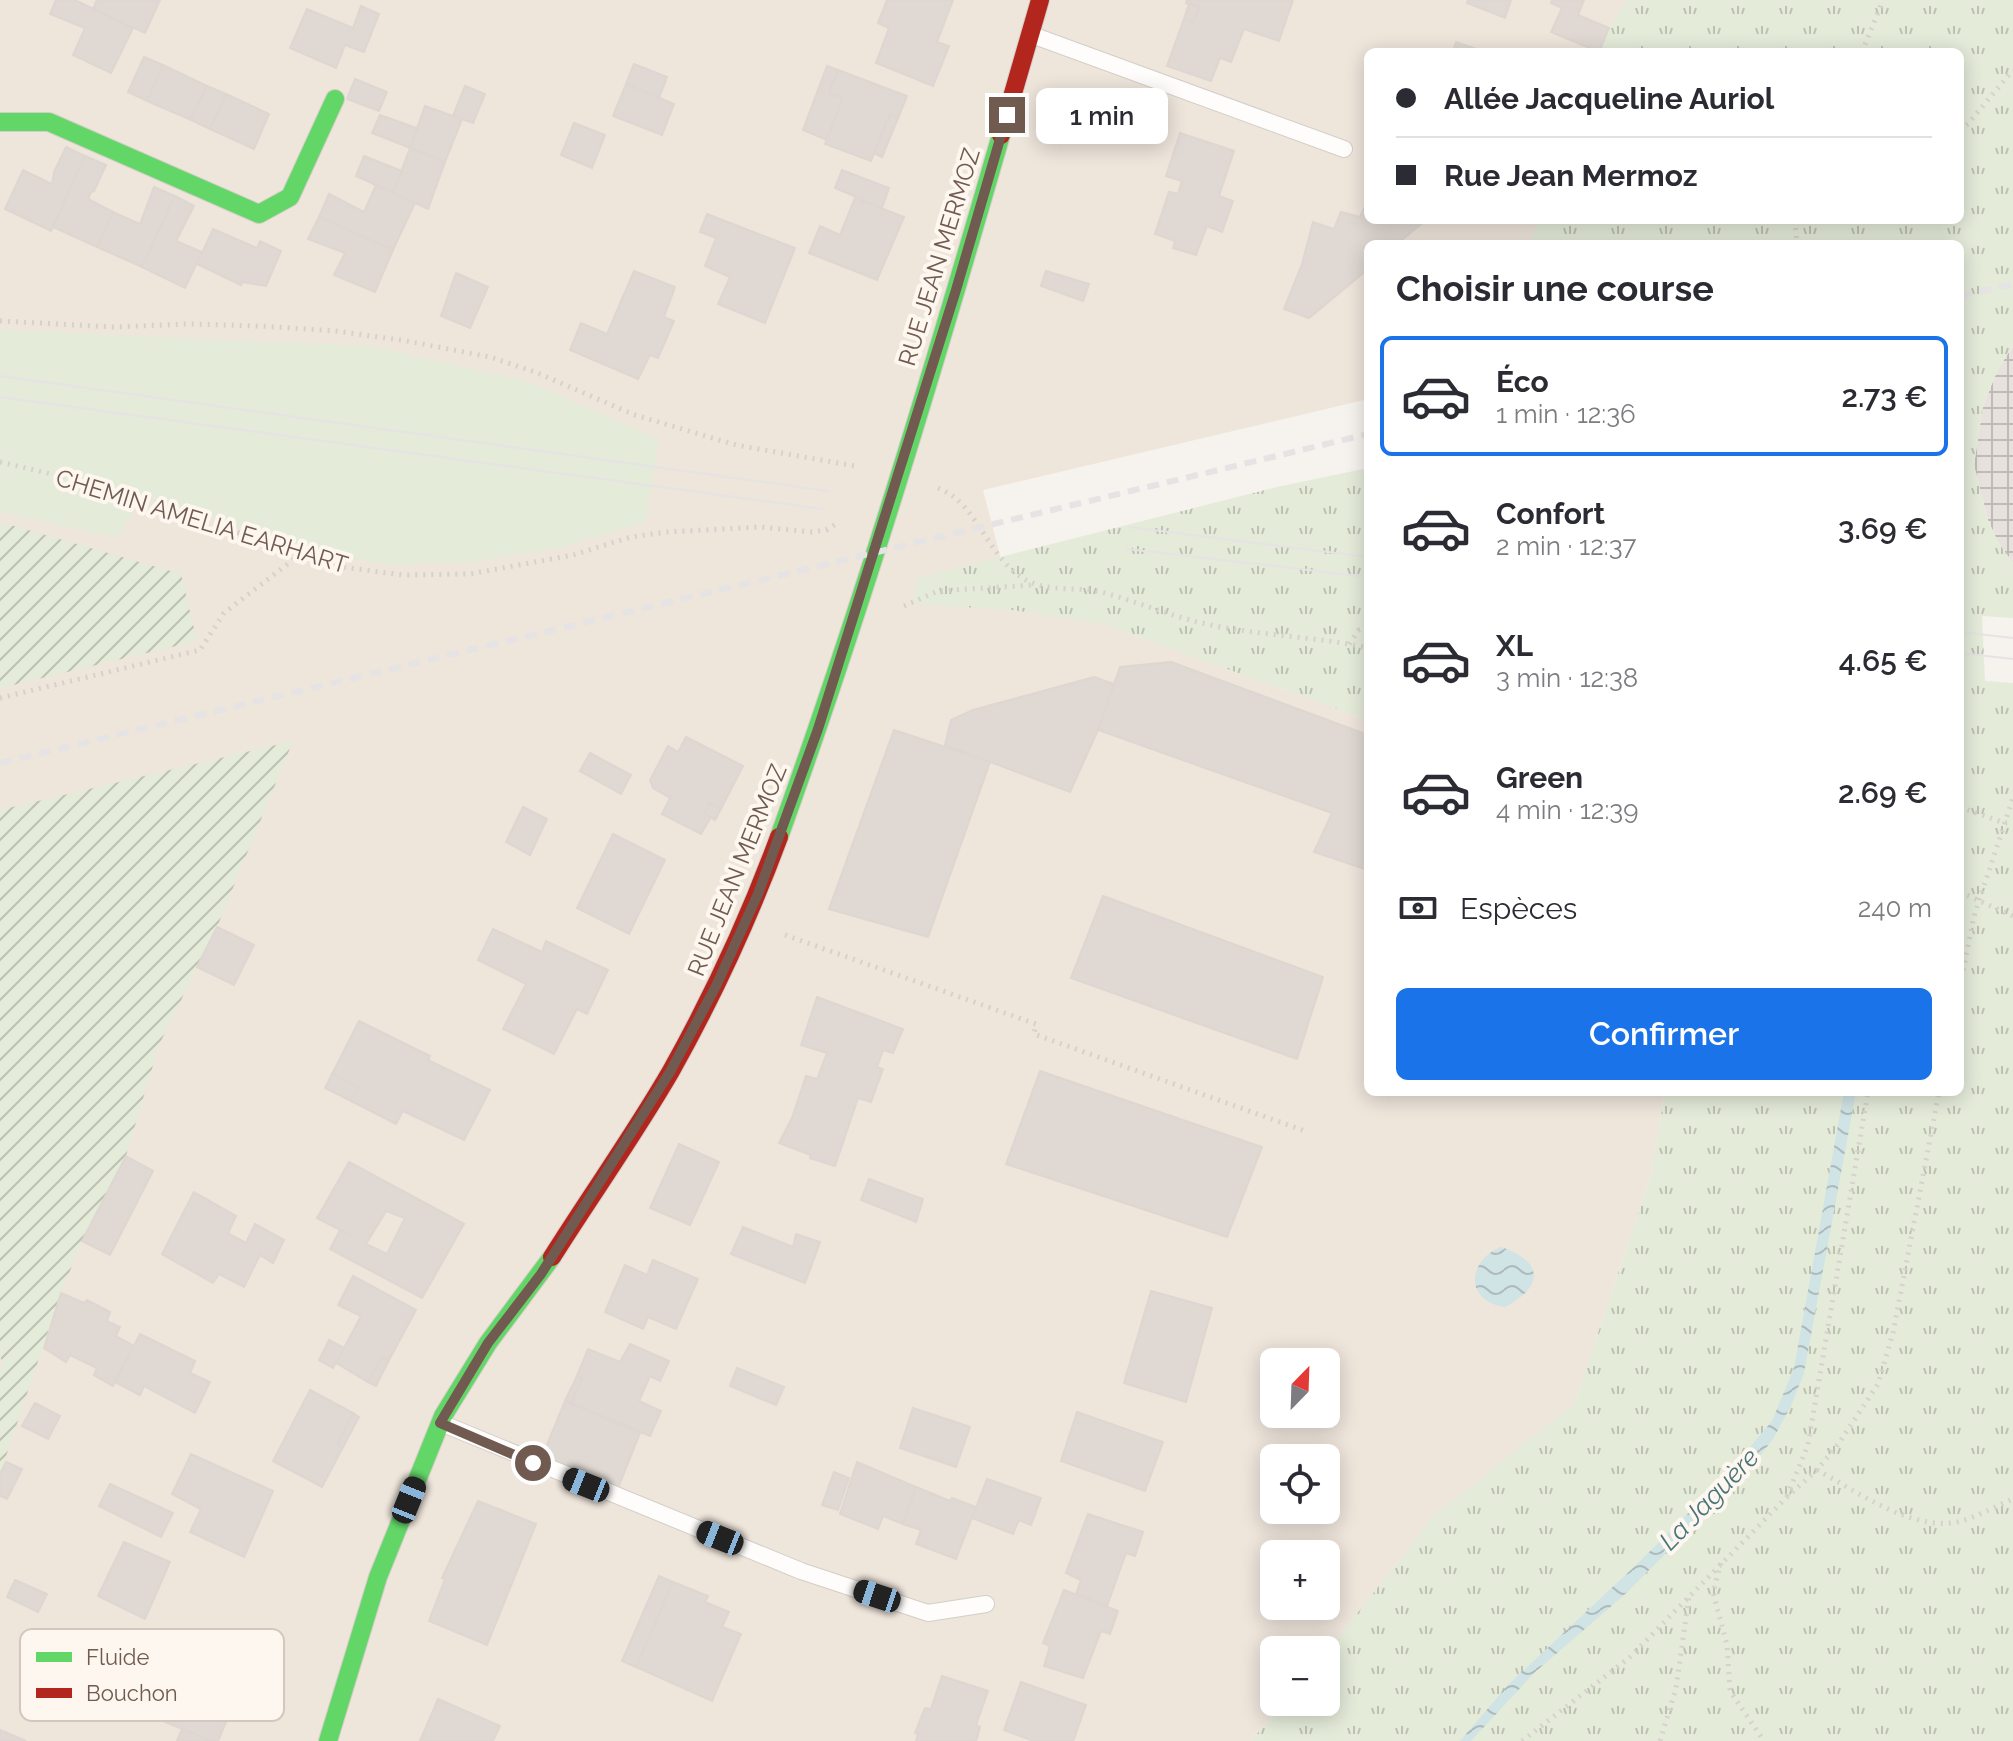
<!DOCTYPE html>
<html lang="fr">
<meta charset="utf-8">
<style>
body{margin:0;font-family:Raleway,sans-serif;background:#f7f7f7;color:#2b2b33;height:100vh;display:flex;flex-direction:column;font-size:30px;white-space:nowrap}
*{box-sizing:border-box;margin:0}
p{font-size:26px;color:#7c7c81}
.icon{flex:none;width:44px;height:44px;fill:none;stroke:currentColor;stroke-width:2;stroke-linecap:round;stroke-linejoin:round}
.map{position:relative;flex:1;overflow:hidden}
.drawer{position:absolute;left:1364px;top:240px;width:600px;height:856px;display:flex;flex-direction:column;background:#fff;border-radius:12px;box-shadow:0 4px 20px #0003}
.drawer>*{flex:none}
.hud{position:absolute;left:1364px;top:48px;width:600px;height:176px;border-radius:12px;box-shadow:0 4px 20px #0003;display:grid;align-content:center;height:176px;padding:0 32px;background:#fff}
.needle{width:52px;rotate:23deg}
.fabs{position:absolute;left:1260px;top:1348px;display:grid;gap:16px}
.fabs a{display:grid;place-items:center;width:80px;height:80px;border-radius:12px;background:#fff;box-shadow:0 4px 20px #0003;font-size:40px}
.end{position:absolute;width:36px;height:36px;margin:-18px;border:10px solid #715b50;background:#fff;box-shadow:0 0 0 4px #fff}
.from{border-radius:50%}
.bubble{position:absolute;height:56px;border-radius:12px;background:#fff;box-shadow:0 4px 20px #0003;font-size:26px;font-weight:600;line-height:56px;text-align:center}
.car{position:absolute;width:24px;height:48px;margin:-24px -12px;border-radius:10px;box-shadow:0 0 6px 2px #0007;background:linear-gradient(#222 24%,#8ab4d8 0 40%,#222 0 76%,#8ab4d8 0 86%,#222 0)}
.hud b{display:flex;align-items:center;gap:28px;height:76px;font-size:30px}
.hud b+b{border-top:2px solid #e1e1e2}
.hud i{width:20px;height:20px;background:#2b2b33}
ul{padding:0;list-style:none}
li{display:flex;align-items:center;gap:24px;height:120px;margin:0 16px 12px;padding:0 16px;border:4px solid transparent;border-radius:12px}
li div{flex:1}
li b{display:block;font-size:30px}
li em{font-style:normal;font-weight:600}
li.on{border-color:#1a73e8}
li>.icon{width:72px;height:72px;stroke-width:1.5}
h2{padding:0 32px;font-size:36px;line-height:96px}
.pay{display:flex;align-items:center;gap:20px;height:88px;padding:0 32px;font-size:30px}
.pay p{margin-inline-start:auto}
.cta{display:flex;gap:16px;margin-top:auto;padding:16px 32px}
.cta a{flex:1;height:92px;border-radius:12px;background:#1a73e8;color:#fff;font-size:32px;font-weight:600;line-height:92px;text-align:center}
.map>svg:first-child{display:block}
.residential{fill:#eee5db;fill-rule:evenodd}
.industrial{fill:url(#industrial-grid)}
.grass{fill:#e4ebd9}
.park{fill:url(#park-tufts)}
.garden{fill:url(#garden-furrows)}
.water{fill:url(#water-waves)}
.building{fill:#dfd8d3;stroke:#ded6d0;stroke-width:2;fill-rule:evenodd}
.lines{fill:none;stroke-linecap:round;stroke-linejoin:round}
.lane-casing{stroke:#d3cec8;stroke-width:18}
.fast-casing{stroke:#d4cec8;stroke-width:20}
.jam-casing{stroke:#d4cec8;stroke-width:20}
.path{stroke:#d7d1cd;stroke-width:5;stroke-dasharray:2 6;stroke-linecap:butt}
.lane{stroke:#fefdfc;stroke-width:16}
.fast{stroke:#63d668;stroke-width:18}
.jam{stroke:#b3261e;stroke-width:18}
.tram{stroke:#e5e3e4;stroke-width:2}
.rail{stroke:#e5e3e4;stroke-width:6;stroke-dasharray:12 8;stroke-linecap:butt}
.path-bridge{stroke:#d7d1cd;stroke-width:5;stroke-dasharray:2 6;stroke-linecap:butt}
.route{stroke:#715b50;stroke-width:10}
.labels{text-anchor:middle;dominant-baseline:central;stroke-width:8;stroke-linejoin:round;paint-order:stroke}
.street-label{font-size:24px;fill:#715b50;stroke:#fdf7ef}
.water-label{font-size:26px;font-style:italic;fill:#49747b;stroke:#fdf7ef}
.key{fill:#fdf7ef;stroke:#d3c8bf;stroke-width:2}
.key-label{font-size:22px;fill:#715b50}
</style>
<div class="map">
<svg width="2013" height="1741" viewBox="0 0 2013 1741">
<defs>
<pattern id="industrial-grid" width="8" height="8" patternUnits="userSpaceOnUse" patternTransform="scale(2)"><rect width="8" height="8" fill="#e8e2de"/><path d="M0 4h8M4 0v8" fill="none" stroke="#c0bab6"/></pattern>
<pattern id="park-tufts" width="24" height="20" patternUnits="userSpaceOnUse" patternTransform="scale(2)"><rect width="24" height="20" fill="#e4ebd9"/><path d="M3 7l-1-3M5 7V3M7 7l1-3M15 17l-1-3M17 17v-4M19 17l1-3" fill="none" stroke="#bdc1b2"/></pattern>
<pattern id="garden-furrows" width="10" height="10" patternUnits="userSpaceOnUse" patternTransform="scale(2)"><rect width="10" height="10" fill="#e4ebd9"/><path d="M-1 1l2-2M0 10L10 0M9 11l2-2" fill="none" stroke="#bdc1b2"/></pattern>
<pattern id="water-waves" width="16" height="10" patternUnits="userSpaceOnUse" patternTransform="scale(2)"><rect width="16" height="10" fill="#d0e3e5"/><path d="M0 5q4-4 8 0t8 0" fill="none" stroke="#adbbbc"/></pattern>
</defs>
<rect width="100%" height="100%" fill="#f6f2ed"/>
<path class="residential" d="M0,0H1627L1609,28L1599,52H1368V220H1539L1532,240L1542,244H1368V399L983,490L1014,610L1103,624L1368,720V1092H1665L1650,1179L1574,1404L1434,1516L1326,1653V1650H1274V1702H1284L1251,1741H0ZM1274,1362H1326V1414H1274ZM1274,1458H1326V1510H1274ZM1274,1554H1326V1606H1274Z"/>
<path class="industrial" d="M2013,346V563L1998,542L1988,520L1974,465L1983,406L1998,369Z"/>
<path class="grass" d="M0,330L371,346L528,382L659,439L646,522L561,547L466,563L379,564L299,547L142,495L118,538L0,512Z"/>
<g class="park">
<path d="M1627,0H2013V346L1998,369L1983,406L1974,465L1988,520L1998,542L2013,563V618L1982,616L1985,681L2013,683V1741H1251L1284,1702H1326V1653L1434,1516L1574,1404L1650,1179L1665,1092H1960V244H1542L1531,240L1539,220H1960V52H1599L1609,28Z"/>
<path d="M1368,468V720L1103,624L1013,610L913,604L917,578L1277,487Z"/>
</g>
<g class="garden">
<path d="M0,522L181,574L197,641L0,688Z"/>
<path d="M293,741L217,927L159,1045L126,1156L82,1241L61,1293L0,1474V1368L3,1367L0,1354V810Z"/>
</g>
<g class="water">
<path d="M1844,1092H1856L1804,1373L1791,1406L1773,1439L1746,1474L1622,1597L1534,1673L1471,1741H1460L1508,1685L1635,1566L1723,1479L1772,1421L1794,1368Z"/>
<path d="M1501,1247C1543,1261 1545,1286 1505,1307C1464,1301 1467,1261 1501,1247Z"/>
</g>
<g class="building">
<path d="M56,0H75L133,28L111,73L73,55L85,28L50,14Z"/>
<path d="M97,0H160L145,33L93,9Z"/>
<path d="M887,0H953L937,42L949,46L933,86L876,63L889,28L878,23Z"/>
<path d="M1187,0H1293L1279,41L1244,29L1231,62L1220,58L1211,81L1167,66L1184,19L1193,22L1199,7L1186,3Z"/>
<path d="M1468,0H1511L1505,18L1467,3Z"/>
<path d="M1552,0H1584L1578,15L1609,28L1599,52L1551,32L1562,8L1551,3Z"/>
<path d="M1189,4L1199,7L1193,22L1184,19Z"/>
<path d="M361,6L379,14L364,52L345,45L336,68L290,48L307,9L353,28Z"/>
<path d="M1456,42L1485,52H1453Z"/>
<path d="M144,57L163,65L147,101L128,92Z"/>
<path d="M634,64L667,77L659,98L626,84Z"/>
<path d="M163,65L207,86L191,120L147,101Z"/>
<path d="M827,66L838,70L829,93L843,98L827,140L803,130Z"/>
<path d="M838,70L907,96L898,118L890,114L871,161L825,144L843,98L829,93Z"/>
<path d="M355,79L387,92L379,111L347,99Z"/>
<path d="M626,84L674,104L662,135L613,116Z"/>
<path d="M207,86L226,94L210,129L191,120Z"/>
<path d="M465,86L485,94L473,123L453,116Z"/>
<path d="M226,94L269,114L254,149L210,129Z"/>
<path d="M425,106L462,119L445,162L410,148Z"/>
<path d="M890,114L898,118L882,157L874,153Z"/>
<path d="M380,115L417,128L410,148L372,133Z"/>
<path d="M574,123L605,135L592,168L561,155Z"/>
<path d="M1180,133L1234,151L1219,196L1233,201L1222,232L1207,226L1196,255L1173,248L1175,241L1155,234L1169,192L1178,194L1182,181L1166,176Z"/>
<path d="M66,147L85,156L51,231L5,209L23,170L52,184L54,172Z"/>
<path d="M410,148L445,162L428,209L393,193Z"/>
<path d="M85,156L106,165L94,191L91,192L88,199L113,212L97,247L53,227Z"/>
<path d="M364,156L402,171L393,193L356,176Z"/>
<path d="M842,170L889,188L882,208L835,188Z"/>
<path d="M376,185L415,203L393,250L319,217L329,194L364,212Z"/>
<path d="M154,187L175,196L142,267L97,247L113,212L140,224Z"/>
<path d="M175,196L194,206L176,241L202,252L185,288L142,267Z"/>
<path d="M855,198L904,217L877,280L809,253L820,226L840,235Z"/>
<path d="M1366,204L1368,205V220H1426L1397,244H1368V269L1309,318L1284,309L1302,264L1313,222L1334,229L1341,212L1360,217Z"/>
<path d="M707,214L795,248L765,323L718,304L730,277L705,266L716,238L700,232Z"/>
<path d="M319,217L393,250L375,292L334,275L345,253L308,239Z"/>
<path d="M213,229L257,248L260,241L281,251L266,286L242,282L241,285L197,264Z"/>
<path d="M634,271L675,287L664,317L674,321L658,358L650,355L638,379L570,350L581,323L607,334Z"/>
<path d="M1046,271L1089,284L1083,301L1041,286Z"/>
<path d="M456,273L488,287L470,328L441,316Z"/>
<path d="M1171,662L1368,735V870L1314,852L1332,813L1098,730L1120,667Z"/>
<path d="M1094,677L1114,684L1098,730L1070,792L945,745L951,720L973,710Z"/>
<path d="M894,730L990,762L928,937L829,909Z"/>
<path d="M686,737L743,766L721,809L709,803L704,813L711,817L701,834L662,814L670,798L653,788L650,780L668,746L678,752Z"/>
<path d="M590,753L631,775L621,794L580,771Z"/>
<path d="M709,803L721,809L715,820L704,813Z"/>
<path d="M523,807L547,819L530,855L506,842Z"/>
<path d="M613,834L665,860L629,934L577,908Z"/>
<path d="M1103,896L1323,977L1297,1059L1071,978Z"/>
<path d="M217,927L254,945L234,985L197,967Z"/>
<path d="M493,929L542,952L546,941L608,970L587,1014L577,1009L554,1054L503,1029L526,984L478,960Z"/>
<path d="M817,997L903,1029L893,1053L883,1050L877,1067L883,1069L871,1102L858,1098L835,1166L810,1158L811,1155L779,1143L792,1118L806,1076L817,1079L827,1053L801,1045Z"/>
<path d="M359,1021L430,1056L428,1060L490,1090L464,1140L403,1111L396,1124L351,1101L358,1087L332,1074Z"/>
<path d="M1040,1071L1262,1147L1227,1237L1006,1164Z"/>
<path d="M332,1074L358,1087L351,1101L325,1088Z"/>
<path d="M679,1144L719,1162L690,1225L650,1208Z"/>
<path d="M126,1156L153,1171L110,1255L82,1241Z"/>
<path d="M349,1162L464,1224L422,1298L330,1249L340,1230L352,1236L317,1218ZM386,1211L405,1218L387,1254L366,1244Z"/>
<path d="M869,1179L923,1199L916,1222L861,1200Z"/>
<path d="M194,1192L236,1216L228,1233L246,1243L255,1224L284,1240L273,1263L260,1255L244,1287L219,1274L213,1283L162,1254Z"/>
<path d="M743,1227L793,1247L796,1234L820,1242L805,1283L731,1254Z"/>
<path d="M653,1260L698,1279L676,1329L648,1317L643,1329L605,1312L625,1265L647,1275Z"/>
<path d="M353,1276L416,1310L389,1360L382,1357L368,1382L336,1363L361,1316L338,1305Z"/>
<path d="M1151,1291L1212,1308L1186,1402L1124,1383Z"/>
<path d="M61,1293L84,1303L87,1300L110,1312L107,1321L120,1327L116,1336L134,1346L113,1386L94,1375L97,1368L70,1355L66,1362L44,1348Z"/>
<path d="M140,1334L195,1361L190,1373L210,1382L195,1413L144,1386L140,1395L115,1382Z"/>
<path d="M329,1340L344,1348L333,1368L319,1360Z"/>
<path d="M630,1344L669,1361L660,1381L650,1376L639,1401L661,1411L650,1436L571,1403L582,1378L577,1376L588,1349L620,1362Z"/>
<path d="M382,1357L389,1360L376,1386L368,1382Z"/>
<path d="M737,1368L784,1387L776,1405L730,1386Z"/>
<path d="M577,1376L582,1378L571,1403L565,1401Z"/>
<path d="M310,1390L353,1413L338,1444L343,1447L322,1487L273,1461Z"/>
<path d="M565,1401L640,1433L618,1488L542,1457Z"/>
<path d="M35,1403L60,1416L48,1439L22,1426Z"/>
<path d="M913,1408L970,1427L956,1467L900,1448Z"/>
<path d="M1077,1412L1163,1442L1145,1491L1061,1461Z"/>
<path d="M353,1413L359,1417L343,1447L338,1444Z"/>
<path d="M191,1454L273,1491L244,1557L190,1532L201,1509L172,1494Z"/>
<path d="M6,1462L22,1469L7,1499L0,1496V1474Z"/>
<path d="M857,1462L916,1487L903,1524L883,1516L878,1529L840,1514Z"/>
<path d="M834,1472L849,1478L838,1510L822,1505Z"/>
<path d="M987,1479L1041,1498L1031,1525L1019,1520L1013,1534L972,1518Z"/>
<path d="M110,1484L173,1513L161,1537L99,1506Z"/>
<path d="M916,1487L950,1501L952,1498L976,1507L956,1559L916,1544L921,1530L903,1524Z"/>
<path d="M478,1501L536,1524L487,1645L429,1621L445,1579L442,1578Z"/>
<path d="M1088,1514L1143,1532L1135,1556L1126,1553L1107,1606L1076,1594L1081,1580L1066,1573Z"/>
<path d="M124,1542L170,1562L145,1619L98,1596Z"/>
<path d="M659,1576L673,1582L636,1667L622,1661Z"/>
<path d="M15,1580L47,1594L38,1612L7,1597Z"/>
<path d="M673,1582L708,1596L705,1602L729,1612L722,1627L741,1634L712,1701L636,1667Z"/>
<path d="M1064,1590L1118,1611L1110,1634L1101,1631L1083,1678L1044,1666L1050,1646L1043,1643Z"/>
<path d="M184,1663L247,1690L238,1711L232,1708L218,1741H211L170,1724L180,1701L176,1683Z"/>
<path d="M942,1676L988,1691L976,1725L980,1727L976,1741H916L918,1734L915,1733L925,1708L931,1709Z"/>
<path d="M163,1677L176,1683L180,1701L170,1724L148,1715Z"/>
<path d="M1021,1682L1086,1705L1073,1741H1033L1004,1730Z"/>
<path d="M438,1699L500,1726L493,1741H420Z"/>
<path d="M182,1729L211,1741H177Z"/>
<path d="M0,1730L26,1741H0Z"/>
</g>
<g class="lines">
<defs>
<g id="lane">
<path d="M1032,35L1344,149"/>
<path d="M441,1423L801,1571L928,1613L986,1604"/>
</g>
<g id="fast">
<path d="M0,122H49L259,214L290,197L335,99"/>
<path d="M779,837C862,607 933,371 1001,135"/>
<path d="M328,1741L378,1577L443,1416L488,1343L552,1257"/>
</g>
<g id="jam">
<path d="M1001,135L1040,0"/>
<path d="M552,1257C591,1195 634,1135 671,1071C713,996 749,918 779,837"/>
</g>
</defs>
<use href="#lane" class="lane-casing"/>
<use href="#fast" class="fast-casing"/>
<use href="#jam" class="jam-casing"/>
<g class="path">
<path d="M1862,52L1883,0"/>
<path d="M1960,130L1968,124L2013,70"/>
<path d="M1795,220L1797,244"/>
<path d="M0,321L113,327L188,324L260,326L336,331L407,341L490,357L535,372L635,415L736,445L855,466"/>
<path d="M0,462L90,483L163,505L299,555L342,567L403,575L470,574L573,555L631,537L667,532L760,527L812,532L826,530L836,524"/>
<path d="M938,488C981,504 989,568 1035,584C1055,591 1080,587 1101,592C1136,601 1170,616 1206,624C1259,636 1315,636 1368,648"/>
<path d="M904,606L938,591L1034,585"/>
<path d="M1349,644L1359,630H1368"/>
<path d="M0,698L200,650L224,613L298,556"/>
<path d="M1960,807L2004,823L2013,822"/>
<path d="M785,935L1036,1024L1034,1034L1305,1131"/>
<path d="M1960,986L1974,916L2013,798"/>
<path d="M1817,1470C1856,1491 1916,1534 1961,1521C1979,1516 1996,1506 2013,1499"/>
<path d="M1787,1496L1808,1445L1868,1092"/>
<path d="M1721,1563L1713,1592L1727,1645L1730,1691L1764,1741"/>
<path d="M1522,1741L1629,1658L1787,1497L1817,1470L1839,1443L1878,1384L1893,1333L1939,1092"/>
<path d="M1660,1741L1676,1688L1689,1597"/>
</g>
<use href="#lane" class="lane"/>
<use href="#fast" class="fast"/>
<use href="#jam" class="jam"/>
<g class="tram">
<path d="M0,376L828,491"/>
<path d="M0,397L822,509"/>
<path d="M1129,527L1368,557"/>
<path d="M1127,549L1368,577"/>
<path d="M1960,632L2013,638"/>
<path d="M1960,653L2013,659"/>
</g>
<g class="rail">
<path d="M1960,296L2013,284"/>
<path d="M0,763L1368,434"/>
</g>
<path class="path-bridge" d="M1960,892L2013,916"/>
</g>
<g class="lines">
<path class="route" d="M533,1463L440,1423L488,1343L541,1274L670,1072L716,986L758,894L818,729L956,290L1007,115"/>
</g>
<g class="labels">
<g class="street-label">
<text transform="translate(939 257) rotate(-73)">RUE JEAN MERMOZ</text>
<text transform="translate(202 521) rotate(17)">CHEMIN AMELIA EARHART</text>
<text transform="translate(737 870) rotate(-68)">RUE JEAN MERMOZ</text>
</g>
<g class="water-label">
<text transform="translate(1709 1499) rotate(-46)">La Jaguère</text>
</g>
</g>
<rect x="20" y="1629" width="264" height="92" rx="12" class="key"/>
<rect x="36" y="1652" width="36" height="10" fill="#63d668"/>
<rect x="36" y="1688" width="36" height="10" fill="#b3261e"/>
<g class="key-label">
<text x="86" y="1665">Fluide</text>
<text x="86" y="1701">Bouchon</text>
</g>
</svg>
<div class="fabs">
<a><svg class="needle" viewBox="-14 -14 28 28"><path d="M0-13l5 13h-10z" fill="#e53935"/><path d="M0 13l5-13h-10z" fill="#7c7c81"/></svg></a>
<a><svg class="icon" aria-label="locate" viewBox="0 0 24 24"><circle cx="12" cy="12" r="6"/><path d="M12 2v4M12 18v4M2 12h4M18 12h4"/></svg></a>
<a>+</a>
<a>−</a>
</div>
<i class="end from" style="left:533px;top:1463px"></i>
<i class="end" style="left:1007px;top:115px"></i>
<div class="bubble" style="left:1036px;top:88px;width:132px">1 min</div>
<i class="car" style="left:586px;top:1485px;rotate:292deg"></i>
<i class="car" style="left:409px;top:1500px;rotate:22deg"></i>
<i class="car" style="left:720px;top:1538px;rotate:292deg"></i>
<i class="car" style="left:877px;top:1596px;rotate:288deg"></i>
<div class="hud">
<b><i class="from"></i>Allée Jacqueline Auriol</b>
<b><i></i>Rue Jean Mermoz</b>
</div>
<section class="drawer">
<h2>Choisir une course</h2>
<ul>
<li class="on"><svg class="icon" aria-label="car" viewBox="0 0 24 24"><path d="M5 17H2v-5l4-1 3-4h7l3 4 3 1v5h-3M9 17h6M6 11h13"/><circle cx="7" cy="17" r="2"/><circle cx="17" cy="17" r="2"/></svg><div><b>Éco</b><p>1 min · 12:36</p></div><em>2.73 €</em></li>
<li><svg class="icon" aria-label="car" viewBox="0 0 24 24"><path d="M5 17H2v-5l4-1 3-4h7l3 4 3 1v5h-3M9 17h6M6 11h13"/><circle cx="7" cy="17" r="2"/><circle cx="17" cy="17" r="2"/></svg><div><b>Confort</b><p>2 min · 12:37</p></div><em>3.69 €</em></li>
<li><svg class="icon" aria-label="car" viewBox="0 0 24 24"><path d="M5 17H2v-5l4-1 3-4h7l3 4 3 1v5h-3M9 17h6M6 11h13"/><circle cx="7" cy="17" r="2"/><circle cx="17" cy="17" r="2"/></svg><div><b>XL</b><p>3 min · 12:38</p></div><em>4.65 €</em></li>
<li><svg class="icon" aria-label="car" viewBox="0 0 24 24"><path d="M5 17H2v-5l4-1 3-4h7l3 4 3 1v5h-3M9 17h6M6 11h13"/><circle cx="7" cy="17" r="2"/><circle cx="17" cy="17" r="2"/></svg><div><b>Green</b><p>4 min · 12:39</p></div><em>2.69 €</em></li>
</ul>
<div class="pay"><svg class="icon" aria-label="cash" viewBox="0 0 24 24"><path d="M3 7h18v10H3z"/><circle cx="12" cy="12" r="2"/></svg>Espèces<p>240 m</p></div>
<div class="cta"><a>Confirmer</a></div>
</section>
</div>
